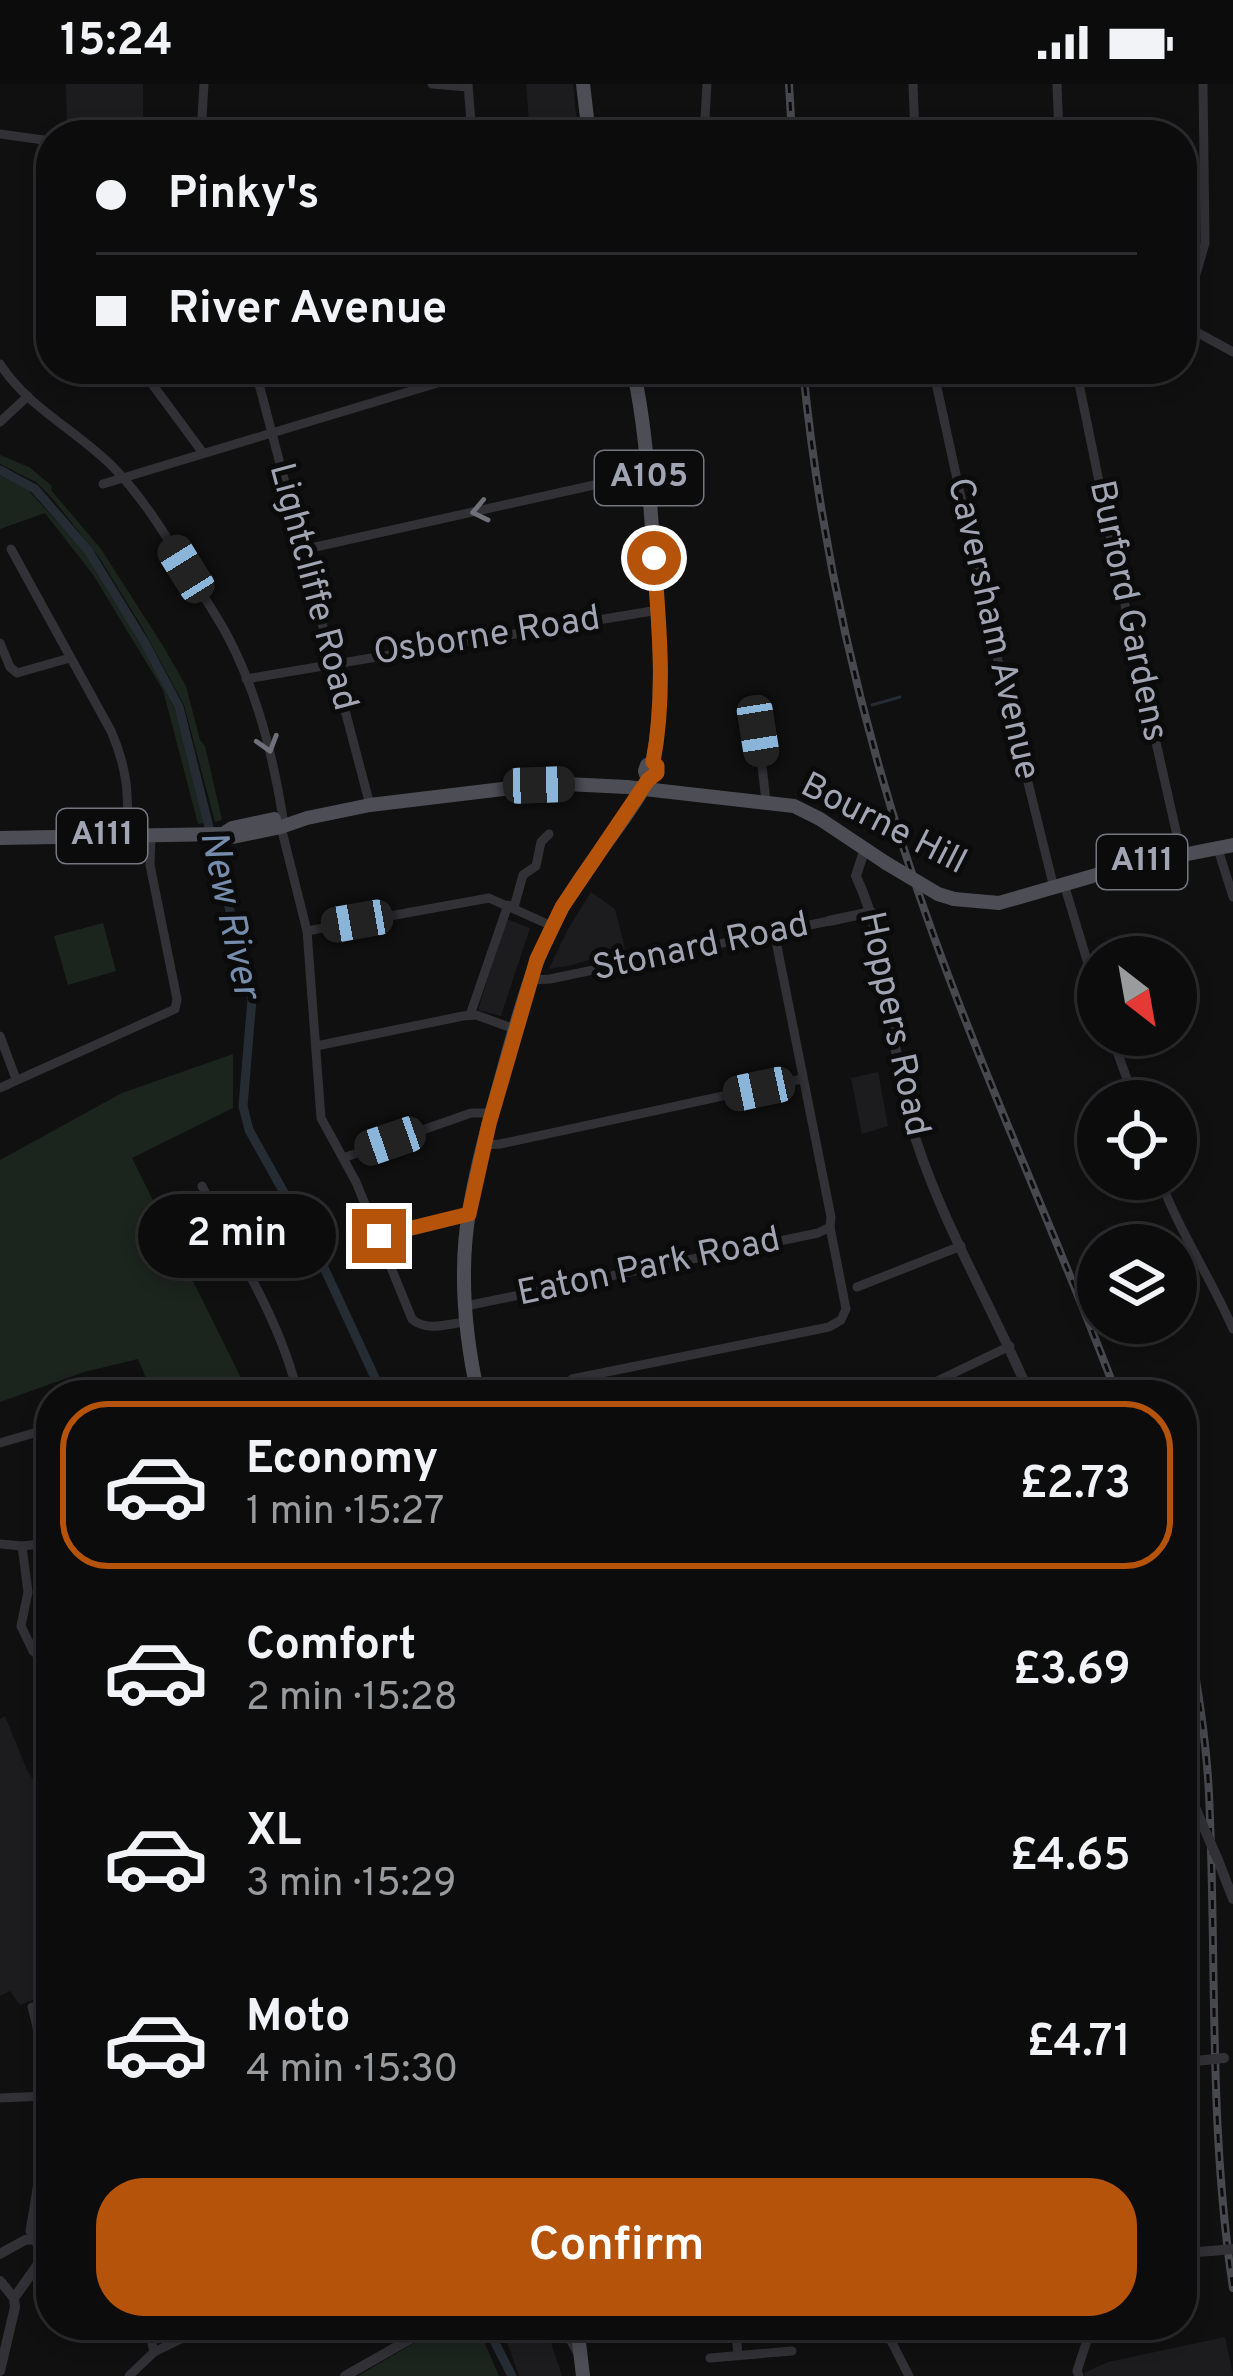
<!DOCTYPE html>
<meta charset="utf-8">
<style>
body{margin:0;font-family:Overpass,sans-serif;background:#1a1a1b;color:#f1f3f6;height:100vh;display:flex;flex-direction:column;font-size:45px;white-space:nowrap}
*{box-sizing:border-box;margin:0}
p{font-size:39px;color:#9a9b9d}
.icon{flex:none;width:66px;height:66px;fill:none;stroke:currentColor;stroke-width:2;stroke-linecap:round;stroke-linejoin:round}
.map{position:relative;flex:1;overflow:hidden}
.side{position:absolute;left:36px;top:1296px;width:1161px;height:960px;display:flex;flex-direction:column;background:#0c0c0d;border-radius:48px;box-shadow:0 6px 18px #0003,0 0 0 3px #2c2c2e}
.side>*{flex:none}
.banner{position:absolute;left:36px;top:36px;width:1161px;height:264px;border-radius:48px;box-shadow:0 6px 18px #0003,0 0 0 3px #2c2c2e;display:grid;align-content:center;height:264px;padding:0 60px;background:#0c0c0d}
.needle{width:78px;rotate:149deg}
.buttons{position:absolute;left:1077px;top:852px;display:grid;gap:24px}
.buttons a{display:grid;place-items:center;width:120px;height:120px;border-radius:50%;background:#0c0c0d;box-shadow:0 6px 18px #0003,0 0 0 3px #2c2c2e;font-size:60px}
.end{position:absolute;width:54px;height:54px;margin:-27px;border:15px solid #b45309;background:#fff;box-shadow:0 0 0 6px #fff}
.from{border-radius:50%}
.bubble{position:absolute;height:84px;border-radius:42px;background:#0c0c0d;box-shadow:0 6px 18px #0003,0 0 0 3px #2c2c2e;font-size:39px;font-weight:600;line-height:84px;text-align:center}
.car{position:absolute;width:36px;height:72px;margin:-36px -18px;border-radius:15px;box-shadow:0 0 9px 3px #0007;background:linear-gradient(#222 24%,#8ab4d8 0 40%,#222 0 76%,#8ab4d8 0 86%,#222 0)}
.banner b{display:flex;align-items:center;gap:42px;height:114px;font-size:45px}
.banner b+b{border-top:3px solid #2c2c2e}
.banner i{width:30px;height:30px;background:#f1f3f6}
ul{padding:21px 0 0;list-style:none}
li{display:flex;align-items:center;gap:36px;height:168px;margin:0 24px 18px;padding:0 36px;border:6px solid transparent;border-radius:48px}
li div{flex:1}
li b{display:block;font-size:45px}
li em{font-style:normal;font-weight:600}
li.active{border-color:#b45309}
li>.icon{width:108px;height:108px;stroke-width:1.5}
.action{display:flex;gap:24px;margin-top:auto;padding:24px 60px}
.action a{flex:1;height:138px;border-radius:48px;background:#b45309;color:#fff;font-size:48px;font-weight:600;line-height:138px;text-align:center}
.status{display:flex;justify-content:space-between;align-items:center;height:84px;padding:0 60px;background:#0c0c0d;direction:ltr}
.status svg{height:33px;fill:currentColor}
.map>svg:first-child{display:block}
.built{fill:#1c1c1e}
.green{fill:#1c241e}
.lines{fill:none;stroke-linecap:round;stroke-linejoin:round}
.stream{stroke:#262c34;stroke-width:3}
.canal{stroke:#262c34;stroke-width:9}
.minor{stroke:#313136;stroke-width:9}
.tertiary{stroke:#313136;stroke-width:10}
.primary{stroke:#4d4d55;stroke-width:14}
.rail-casing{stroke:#48494f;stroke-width:8}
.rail{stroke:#0b0b0c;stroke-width:3;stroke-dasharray:9;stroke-linecap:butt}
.tertiary-bridge{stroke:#313136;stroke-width:10}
.primary-bridge{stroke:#4d4d55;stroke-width:14}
.oneway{stroke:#6f707a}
.route{stroke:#b45309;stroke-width:15}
.labels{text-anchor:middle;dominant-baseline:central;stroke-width:10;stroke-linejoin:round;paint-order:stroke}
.shield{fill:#0b0b0c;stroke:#747680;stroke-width:3}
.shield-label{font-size:33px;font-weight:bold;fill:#a1a4b2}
.street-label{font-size:36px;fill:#a1a4b2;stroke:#0b0b0c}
.water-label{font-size:39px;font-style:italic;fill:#778dae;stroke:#0b0b0c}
</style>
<div class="status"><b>15:24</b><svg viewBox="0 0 49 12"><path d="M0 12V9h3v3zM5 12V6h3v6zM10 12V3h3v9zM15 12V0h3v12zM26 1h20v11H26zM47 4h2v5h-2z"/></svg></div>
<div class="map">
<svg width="1233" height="2292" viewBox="0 0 1233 2292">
<rect width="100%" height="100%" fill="#101011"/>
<g class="built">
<path d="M66,0H143V34L194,42L192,51L67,50Z"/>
<path d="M526,0H573L578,51H530Z"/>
<path d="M591,808L615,825L625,865L572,881L549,885L567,847Z"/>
<path d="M506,835L530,844L501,932L478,926Z"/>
<path d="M878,988L888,1042L862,1050L851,994Z"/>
<path d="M5,1632L27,1686L51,1724V1936L40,1913L20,1921L10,1907L0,1912V1635Z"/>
<path d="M501,2241H545L562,2292H519Z"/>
<path d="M1225,2253L1233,2292H1085L1084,2289L1108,2278Z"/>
</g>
<g class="green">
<path d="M0,371L29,383L52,402L51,406L101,465L163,562L186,602L200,656L205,662L222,736L215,738L184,621L142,543L99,473L52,414L36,398L0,380Z"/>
<path d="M0,391L28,406L84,467L147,570L180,636L204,739L198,740L163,606L94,492L45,429L0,445Z"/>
<path d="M103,839L116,887L68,901L54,852Z"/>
<path d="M233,970V1024L132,1074L243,1298L245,1311H153L138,1275L84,1288L0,1318V1076L122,1009Z"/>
<path d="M452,2241H477L499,2292H358L426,2252Z"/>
</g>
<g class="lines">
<path class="stream" d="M872,621L900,613"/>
<g class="canal">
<path d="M0,386L35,405L88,466L145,559L179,623L252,915L243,1022L249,1046L314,1162L383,1311"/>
<path d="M486,2241L512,2292"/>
</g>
<g class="minor">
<path d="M432,0L468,3"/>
<path d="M468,0L472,51"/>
<path d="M913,0L915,51"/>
<path d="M1057,0L1059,51"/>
<path d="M0,50L51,57"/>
<path d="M201,51L204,0"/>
<path d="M704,51L707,0"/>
<path d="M1182,226L1192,204L1205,159L1203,0"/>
<path d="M1182,240L1233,268"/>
<path d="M0,280C27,323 79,348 114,384C142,413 163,447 184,481C198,504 214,527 227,551C257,607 273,671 283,734"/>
<path d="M141,285L203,369"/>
<path d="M255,285L370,721"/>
<path d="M933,285L986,528L1054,804"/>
<path d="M1076,285L1118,490L1181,769"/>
<path d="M0,338L28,312"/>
<path d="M103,400L484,285"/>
<path d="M11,465L111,647C128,686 128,709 128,751"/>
<path d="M302,466L648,389"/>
<path d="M0,559L10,583L17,589L70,574"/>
<path d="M246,595L658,526"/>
<path d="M758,647L766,717"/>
<path d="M281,743L307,847L321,1034L356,1098L412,1235C426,1248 448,1240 465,1238"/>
<path d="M1217,762L1233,813"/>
<path d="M1064,800L1098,913"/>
<path d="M514,823L523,791L536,782L541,758L549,750"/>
<path d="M307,847L489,814L552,842"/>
<path d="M530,896L550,895L829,837"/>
<path d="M470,931L508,821"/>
<path d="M1111,951L1135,1017"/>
<path d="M0,952L16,995"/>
<path d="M316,962L463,932L476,931L515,945"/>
<path d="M0,1004L175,925L177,915L150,781L151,752"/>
<path d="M484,1061L500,1060L802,995"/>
<path d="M343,1074L471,1029H492"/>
<path d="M1160,1095C1179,1147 1211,1194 1233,1245"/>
<path d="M202,1102C236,1168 281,1237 298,1311"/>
<path d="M379,1152L469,1130"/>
<path d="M857,1203L961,1162"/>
<path d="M466,1222L818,1149L830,1143"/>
<path d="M572,1295L829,1243L841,1236L846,1225L830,1143L831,1133L774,847"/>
<path d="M908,1311L1010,1262"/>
<path d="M0,1359L51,1344"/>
<path d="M0,1460L22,1462L51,1459"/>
<path d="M22,1462L28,1508L21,1542L33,1567L51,1583"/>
<path d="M32,1923C54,2000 44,2069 30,2147L33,2155L47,2171"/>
<path d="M0,2014L46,2012"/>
<path d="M148,2241L154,2268"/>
<path d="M735,2241L738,2270"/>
<path d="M883,2241L909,2292"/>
<path d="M710,2274L792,2267"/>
<path d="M129,2292L154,2268L210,2241"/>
<path d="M1079,2292L1077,2287L1092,2241"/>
</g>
<g class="tertiary">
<path d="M865,764L856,792C891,867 888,954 909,1033C936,1130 991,1219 1030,1311"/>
<path d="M829,837L871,828"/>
<path d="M1182,1692L1187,1705"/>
<path d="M1218,1776L1233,1815"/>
<path d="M1182,2169L1211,2167"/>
<path d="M0,2170L25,2156L51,2154"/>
<path d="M0,2197L14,2214L15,2223L0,2287"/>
<path d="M14,2214L39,2179L51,2169"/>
<path d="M563,2241L578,2269"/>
<path d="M345,2292L435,2241"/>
</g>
<g class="primary">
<path d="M583,0L589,51"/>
<path d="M223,750L232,744L274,735"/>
<path d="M0,754L223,750L228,754L281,743L307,734L370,721L528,702L566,700L627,703L794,722L820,735L886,779"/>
<path d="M954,815L999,819L1131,781L1233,761"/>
<path d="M478,1311C465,1252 459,1188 469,1128C477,1079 491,1031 504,984C519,930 533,877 560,828C583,784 618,748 643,705L648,696L645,687L647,681L653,678C665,609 659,541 654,472C649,409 647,346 633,285"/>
<path d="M577,2241L583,2292"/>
</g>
<defs>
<g id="rail">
<path d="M789,0L792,51"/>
<path d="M803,285C822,478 868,671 934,853C990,1008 1059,1157 1117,1311"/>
<path d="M1182,1512C1193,1578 1206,1645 1209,1711C1217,1876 1208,2040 1233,2204"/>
</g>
</defs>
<use href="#rail" class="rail-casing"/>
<use href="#rail" class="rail"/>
<g class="tertiary-bridge">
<path d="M1187,1705L1218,1776"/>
<path d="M1186,1978L1224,1974"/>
<path d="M1211,2167L1233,2165"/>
</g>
<path class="primary-bridge" d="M886,779L938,810L954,815"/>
</g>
<defs><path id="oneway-chevron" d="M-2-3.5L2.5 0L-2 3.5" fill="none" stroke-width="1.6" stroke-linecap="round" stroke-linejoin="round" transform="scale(3)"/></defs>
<g class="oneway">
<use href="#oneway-chevron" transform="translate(480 427) rotate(168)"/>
<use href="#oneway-chevron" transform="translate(268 660) rotate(73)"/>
</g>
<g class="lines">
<path class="route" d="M379,1152L469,1130L489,1040L537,875L562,823L648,696L657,689V682L653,678C666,610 659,542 654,474"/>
</g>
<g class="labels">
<g class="shield">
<rect x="595" y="367" width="108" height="54" rx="9"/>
<rect x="57" y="725" width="90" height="54" rx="9"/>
<rect x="1097" y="751" width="90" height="54" rx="9"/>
</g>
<g class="shield-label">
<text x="649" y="394">A105</text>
<text x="102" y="752">A111</text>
<text x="1142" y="778">A111</text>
</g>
<g class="street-label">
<text transform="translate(312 503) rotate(75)">Lightcliffe Road</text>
<text transform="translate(1127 527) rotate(78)">Burford Gardens</text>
<text transform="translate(992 545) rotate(77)">Caversham Avenue</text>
<text transform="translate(487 553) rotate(-9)">Osborne Road</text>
<text transform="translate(883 741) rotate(27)">Bourne Hill</text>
<text transform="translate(701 864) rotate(-12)">Stonard Road</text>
<text transform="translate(893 940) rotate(78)">Hoppers Road</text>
<text transform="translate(649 1184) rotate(-12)">Eaton Park Road</text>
</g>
<g class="water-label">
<text transform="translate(228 831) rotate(78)">New River</text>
</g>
</g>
</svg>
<div class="buttons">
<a><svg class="needle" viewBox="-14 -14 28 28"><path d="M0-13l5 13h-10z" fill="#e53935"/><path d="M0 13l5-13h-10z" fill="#9a9b9d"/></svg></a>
<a><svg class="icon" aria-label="locate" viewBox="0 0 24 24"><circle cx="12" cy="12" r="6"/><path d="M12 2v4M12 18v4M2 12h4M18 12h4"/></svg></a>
<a><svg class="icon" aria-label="layers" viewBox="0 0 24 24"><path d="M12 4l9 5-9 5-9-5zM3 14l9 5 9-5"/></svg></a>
</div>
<i class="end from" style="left:654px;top:474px"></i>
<i class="end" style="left:379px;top:1152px"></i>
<div class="bubble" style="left:138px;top:1110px;width:198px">2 min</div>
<i class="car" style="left:186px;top:485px;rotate:328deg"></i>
<i class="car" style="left:758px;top:647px;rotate:171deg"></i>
<i class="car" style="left:539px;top:701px;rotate:88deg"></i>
<i class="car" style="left:357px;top:837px;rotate:260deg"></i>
<i class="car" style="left:759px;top:1005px;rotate:258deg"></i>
<i class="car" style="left:390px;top:1057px;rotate:251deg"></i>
<div class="banner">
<b><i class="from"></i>Pinky's</b>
<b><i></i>River Avenue</b>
</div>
<section class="side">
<ul>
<li class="active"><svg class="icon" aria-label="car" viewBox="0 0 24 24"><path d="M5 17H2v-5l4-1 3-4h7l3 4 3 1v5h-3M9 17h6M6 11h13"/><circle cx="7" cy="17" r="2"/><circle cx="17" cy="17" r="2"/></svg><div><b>Economy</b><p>1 min · 15:27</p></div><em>£2.73</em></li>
<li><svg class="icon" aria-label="car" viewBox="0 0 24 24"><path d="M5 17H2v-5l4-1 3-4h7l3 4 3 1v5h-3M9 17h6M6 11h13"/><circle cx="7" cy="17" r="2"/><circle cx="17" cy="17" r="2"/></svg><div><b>Comfort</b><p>2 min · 15:28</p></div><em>£3.69</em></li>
<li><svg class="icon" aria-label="car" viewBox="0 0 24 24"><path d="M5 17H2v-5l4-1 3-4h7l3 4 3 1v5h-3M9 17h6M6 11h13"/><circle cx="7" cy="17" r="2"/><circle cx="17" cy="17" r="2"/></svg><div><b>XL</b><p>3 min · 15:29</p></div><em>£4.65</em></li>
<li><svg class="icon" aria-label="car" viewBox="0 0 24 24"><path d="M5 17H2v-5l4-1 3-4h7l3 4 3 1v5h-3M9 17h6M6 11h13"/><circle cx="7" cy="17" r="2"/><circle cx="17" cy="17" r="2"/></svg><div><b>Moto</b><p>4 min · 15:30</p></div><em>£4.71</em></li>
</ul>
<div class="action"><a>Confirm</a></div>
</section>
</div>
